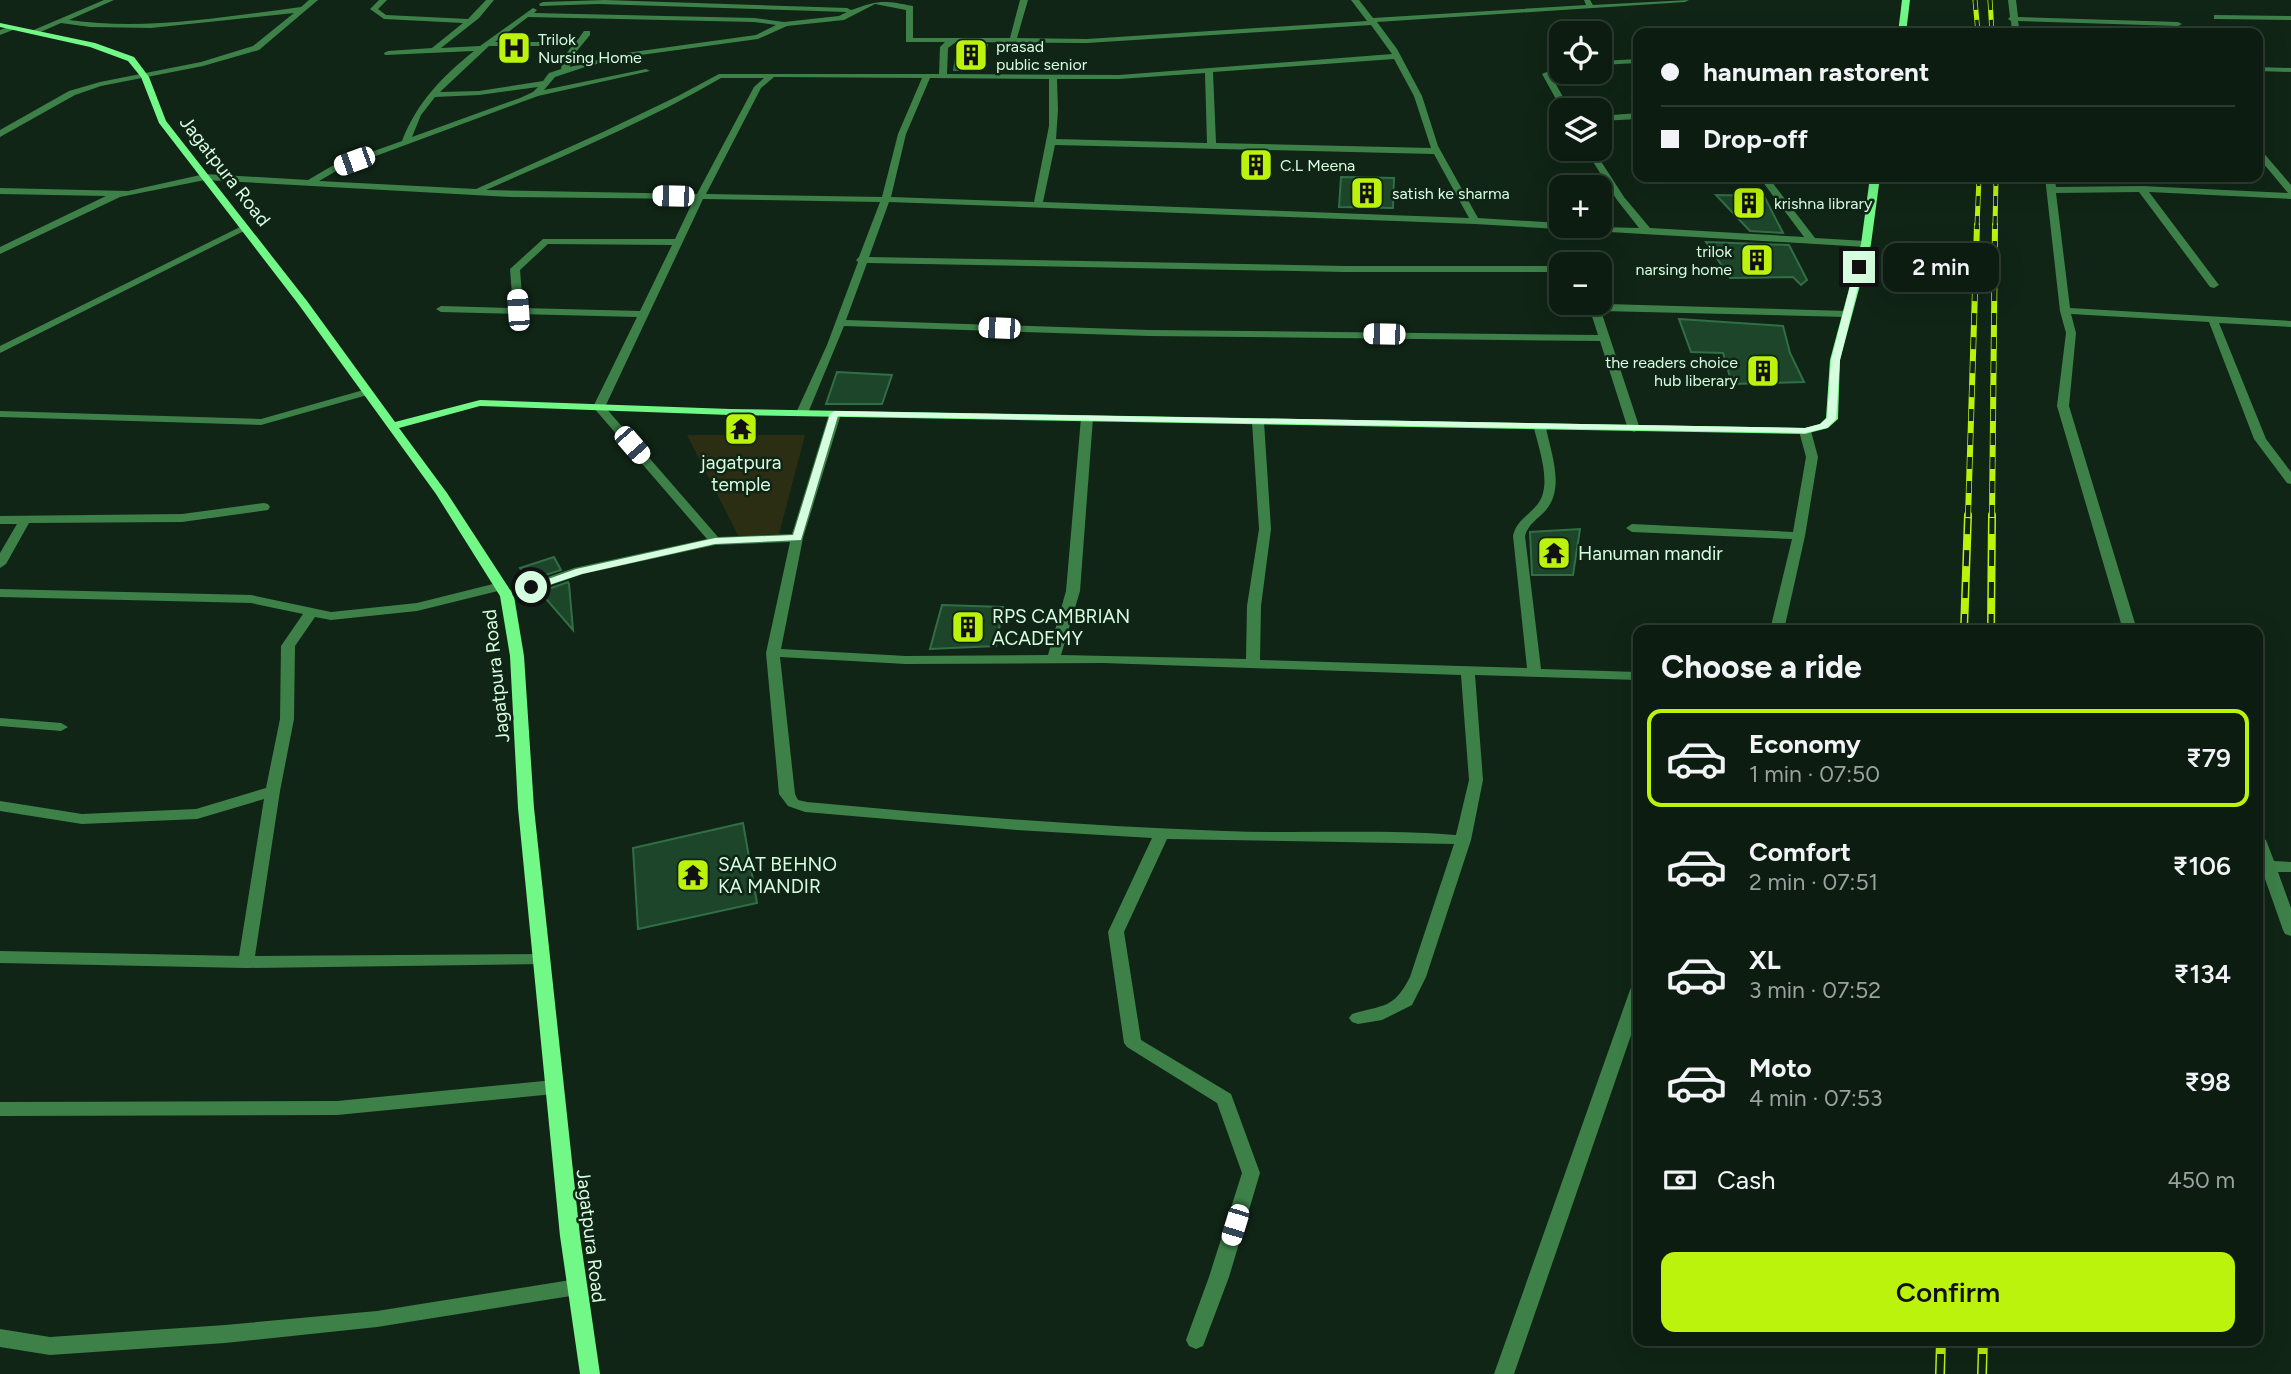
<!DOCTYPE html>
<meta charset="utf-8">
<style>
body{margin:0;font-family:Figtree,sans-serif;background:#1a291e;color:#f1f3f6;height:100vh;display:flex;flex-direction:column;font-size:26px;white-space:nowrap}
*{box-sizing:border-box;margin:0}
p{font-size:23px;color:#9aa19f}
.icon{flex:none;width:38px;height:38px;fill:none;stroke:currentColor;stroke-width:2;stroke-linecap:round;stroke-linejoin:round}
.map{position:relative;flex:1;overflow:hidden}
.details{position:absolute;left:1633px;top:625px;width:630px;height:721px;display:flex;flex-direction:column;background:#0c1c10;border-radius:14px;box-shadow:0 7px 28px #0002,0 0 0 2px #2c3a30}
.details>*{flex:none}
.banner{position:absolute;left:1633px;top:28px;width:630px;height:154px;border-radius:14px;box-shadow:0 7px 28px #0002,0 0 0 2px #2c3a30;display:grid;align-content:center;height:154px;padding:0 28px;background:#0c1c10}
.fabs{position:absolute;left:1549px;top:21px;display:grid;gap:14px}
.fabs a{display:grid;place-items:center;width:63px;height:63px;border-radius:14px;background:#0c1c10;box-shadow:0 7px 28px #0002,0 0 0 2px #2c3a30;font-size:35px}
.end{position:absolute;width:32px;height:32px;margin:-16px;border:9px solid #d6fde0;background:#111;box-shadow:0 0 0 4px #111}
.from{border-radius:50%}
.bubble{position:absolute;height:49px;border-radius:14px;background:#0c1c10;box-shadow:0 7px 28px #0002,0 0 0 2px #2c3a30;font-size:23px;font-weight:600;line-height:49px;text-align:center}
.car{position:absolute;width:21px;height:42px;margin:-21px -10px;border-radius:9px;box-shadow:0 0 5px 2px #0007;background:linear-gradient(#fff 24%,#345 0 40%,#fff 0 76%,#345 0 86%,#fff 0)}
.banner b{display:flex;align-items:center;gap:24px;height:66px;font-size:26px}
.banner b+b{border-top:2px solid #2c3a30}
.banner i{width:18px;height:18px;background:#f1f3f6}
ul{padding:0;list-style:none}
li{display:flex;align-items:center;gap:21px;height:98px;margin:0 14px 10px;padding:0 14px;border:4px solid transparent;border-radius:14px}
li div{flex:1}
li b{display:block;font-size:26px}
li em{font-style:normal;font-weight:600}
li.active{border-color:#bcf30c}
li>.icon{width:63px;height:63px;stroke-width:1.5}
h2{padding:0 28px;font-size:32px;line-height:84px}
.pay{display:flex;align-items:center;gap:18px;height:77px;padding:0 28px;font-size:26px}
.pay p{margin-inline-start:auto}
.action{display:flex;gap:14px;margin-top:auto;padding:14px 28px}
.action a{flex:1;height:80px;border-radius:14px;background:#bcf30c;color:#111;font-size:28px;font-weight:600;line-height:80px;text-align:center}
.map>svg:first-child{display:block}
.green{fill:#2c2e13}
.building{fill:#1d452a;stroke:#306f45;stroke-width:2}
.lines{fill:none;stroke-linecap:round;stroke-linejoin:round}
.street{fill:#3d8149;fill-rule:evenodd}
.secondary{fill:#72f887;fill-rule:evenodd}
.rail-far3-casing{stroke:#bcf30c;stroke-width:5}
.rail-far2-casing{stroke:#bcf30c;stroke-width:6}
.rail-far1-casing{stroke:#bcf30c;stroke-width:8}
.rail-casing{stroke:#bcf30c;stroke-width:10}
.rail-far3{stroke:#102516;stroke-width:3.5;stroke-dasharray:10;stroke-linecap:butt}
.rail-far2{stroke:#102516;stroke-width:4.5;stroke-dasharray:12;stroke-linecap:butt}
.rail-far1{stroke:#102516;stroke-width:5;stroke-dasharray:16;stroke-linecap:butt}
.rail{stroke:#102516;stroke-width:7;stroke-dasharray:20;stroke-linecap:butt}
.route{fill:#d6fde0}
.labels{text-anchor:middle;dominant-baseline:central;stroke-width:5;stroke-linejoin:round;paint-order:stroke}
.far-poi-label{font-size:16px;fill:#d6fde0;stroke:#102516;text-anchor:start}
.street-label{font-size:19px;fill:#d6fde0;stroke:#102516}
.poi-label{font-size:19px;fill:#d6fde0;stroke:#102516;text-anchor:start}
</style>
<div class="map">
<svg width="2291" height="1374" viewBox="0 0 2291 1374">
<rect width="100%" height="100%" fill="#102516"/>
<path class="green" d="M687,435H805L779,534L739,537Z"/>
<g class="building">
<path d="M958,45H987L983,69L954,70Z"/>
<path d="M1341,177L1394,178L1393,208L1339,207Z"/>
<path d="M1716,195L1764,196L1783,233L1750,231Z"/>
<path d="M1706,242L1789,245L1807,280L1801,285L1793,277L1730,278Z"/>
<path d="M1679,319L1783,326L1790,353L1804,382L1732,384L1723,353L1691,352Z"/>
<path d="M837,372L892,375L882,404H826Z"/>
<path d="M1580,529L1573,575H1532L1530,532Z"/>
<path d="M554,557L561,570L530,580L520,568Z"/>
<path d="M568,582L569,584L573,630L540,592Z"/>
<path d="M942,605L1003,607L996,646L930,649Z"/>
<path d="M743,823L757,903L638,929L633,848Z"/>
</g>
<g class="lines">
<g class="street">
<path d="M104,0H114L69,20C146,31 224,17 301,7L309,0H318L259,50L203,66L101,86L75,95L0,137V130L69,91L100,82L201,62L253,46L294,13L151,28L90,27L61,23L36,34L29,32Z"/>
<path d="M379,0H387L378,9L386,15L468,19L486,0H494L479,18L441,48L480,46L533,8L537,10L534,13L754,18L784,22L839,16L847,12L598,4L540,6L539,4L543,2L605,0L847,8L851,10C879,0 883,0 913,6V38H1010L1020,0H1028L1017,38L1087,39L1367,21L1351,0H1359L1373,18L1586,5L1584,0H1590L1593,5L1689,0L1685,2L1377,22L1397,49L1422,96L1438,146L1478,218L1561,223V226L1639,228L1617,200L1585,149H1593L1624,197L1650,228L1804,237L1759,177H1768L1815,238L1866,241L1871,244L1866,247L1475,224L889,202L869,257L1345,266H1561V272H1345L867,263L846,320L1149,330L1598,335L1590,310L1573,305L1572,303L1847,311L1852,314L1847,317L1601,311L1640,429L1634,432L1628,429L1600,341L1149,336L844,326L808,413L802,416L796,413L827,345L858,262L856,260L859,257L880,202L703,199L605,407L718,537L792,534L829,414L835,411L839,412L841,414L803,538L781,649L906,656L1048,655L1066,591L1081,418L1087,415L1093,418L1080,591L1061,655L1246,659L1247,606L1259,529L1252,422L1258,419L1264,422L1271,529L1261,606L1260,660L1527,668L1513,536C1516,521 1528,516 1537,505C1553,486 1539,450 1534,428L1540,425L1546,428C1551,453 1565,488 1546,510C1538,519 1528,524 1525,536L1541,669L1638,672V680L1475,675L1483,780L1471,840L1426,977L1412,1005L1382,1020L1358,1024L1352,1022L1349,1018L1352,1014C1384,1004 1393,1010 1410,977L1454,844L1167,839L1124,932L1141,1040L1231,1094L1260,1173L1229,1277L1203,1346L1196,1349L1189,1346L1186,1340L1209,1277L1242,1173L1217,1103L1127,1047L1124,1043L1108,932L1152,838L1017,830L805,812L788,806L779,794L766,653L790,542L715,545L583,574L507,600L500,596L502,593L574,568L707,539L593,407L637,317L441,312L436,309L441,306L513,308L510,269L543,239H675L694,199L511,197L205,180L120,197L0,254V247L106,196L0,194V188L128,191L205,174L308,180L332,166L402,141C417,102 442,77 474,51L385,55L384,53L388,51L432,48L463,23L384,19L370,9ZM875,4L906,10V42H945L940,47L939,74H719L678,96L603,132L476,189L319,181L338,170L538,96L650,71L646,69L544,90L555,77L588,66L626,57L758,39L787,26L844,20ZM528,17L754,22L776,25L756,35L626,53L570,67L571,58L590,35V31H584L576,42H495ZM1371,25L1392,54L1119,75L947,74L948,48L956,42L1087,43ZM489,46H572L563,58L561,69L549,73L543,81L479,91L440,92ZM1394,59L1414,96L1431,148L1216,143L1213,72ZM1205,73L1207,143L1056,139L1058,110L1057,79H1119ZM774,77L922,78L898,134L882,197L706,194L761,88ZM721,78H764L754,87L697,194L486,190C565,155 646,122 721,78ZM930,78L1049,79V126L1034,202L891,197L906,134ZM538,87L533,92L520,98L412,137L421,115L435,97L479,95ZM1055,145L1434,154L1469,218L1043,202ZM548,244L672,245L640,311L523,308L520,270ZM780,657L906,664L1103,663L1461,675L1469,780L1456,835C1379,829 1301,834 1224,831C1084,826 945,815 807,802L798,800L795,794Z"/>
<path d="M2008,0H2016L2018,17L2178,22L2182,24L2178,26L2018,21L2020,33H2012L2011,21L2008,19L2010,17Z"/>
<path d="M2214,15L2291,16V20L2217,19H2214Z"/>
<path d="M11,26L18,28L0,35V30Z"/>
<path d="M1638,59V63L1600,65V61Z"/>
<path d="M1561,66V71L1551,75L1570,110H1562L1542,74Z"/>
<path d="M2258,67L2291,68V72L2258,71Z"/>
<path d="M1638,113V119L1600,121V116Z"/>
<path d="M2258,149L2261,150L2291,185V199L2149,192L2219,285L2214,288L2210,287L2139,192L2056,193L2070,308L2291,321V327L2219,323L2266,439L2291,472V484L2287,483L2254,439L2209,322L2071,314L2076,333L2069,406L2137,630H2123L2057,406L2066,333L2060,311L2045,177H2054L2056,187L2142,186L2288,193L2258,157Z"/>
<path d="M242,226L250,228L0,353V346Z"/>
<path d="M367,389L373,392L371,394L261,425L0,417V411L261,419Z"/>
<path d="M1805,428L1811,431L1818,457L1805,536L1784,630H1770L1792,539L1632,532L1626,528L1632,524L1793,532L1806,457L1799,431Z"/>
<path d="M264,503L268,504L270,507L268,510L182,522L29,523L6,564L0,568V553L17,524H0V516L182,514Z"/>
<path d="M501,582L508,586L506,589L417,611L331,620L315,617L295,646L294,719L280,791L255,956L541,954L547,956L549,960L547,964L246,968L0,963V951L239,956L264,799L197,819L82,824L0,811V801L82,814L196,809L266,788L280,719L281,646L303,614L251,603L0,597V589L251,595L331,612L417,603Z"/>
<path d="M0,718L61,723L68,727L61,731L0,726Z"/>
<path d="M2258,835L2266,840L2274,861L2291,862V872H2278L2291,908V936L2285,934L2283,930L2258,859Z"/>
<path d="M1638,984V1015L1514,1374H1494L1630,990L1632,986Z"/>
<path d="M554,1080L560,1082L563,1087L560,1092L554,1094L337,1115L0,1116V1102L337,1101Z"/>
<path d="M577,1279L584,1281L587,1287L584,1293L577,1295L377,1327L225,1343L50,1355L0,1347V1329L50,1337L225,1325L377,1311Z"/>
</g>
<g class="secondary">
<path d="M1902,0H1910L1906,33H1898Z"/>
<path d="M0,23L95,43L134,57L149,77L166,121L307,301L395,422L480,400L730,409L1805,428L1820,424L1826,418L1830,360L1861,244L1870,177H1880L1871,244L1840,360L1838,419L1828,428L1805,434L730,415L480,406L399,428L447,493L514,596L524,656L534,808L580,1236L600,1374H580L560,1236L518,808L510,656L500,596L436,494L299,305L159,123L141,77L128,61L90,47L0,27Z"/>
</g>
<defs>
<g id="rail-far3">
<path d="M1975,0L1978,33"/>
<path d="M1990,0L1992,33"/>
<path d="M1977,226L1979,177"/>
<path d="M1995,226L1996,177"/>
</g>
<g id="rail-far2">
<path d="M1968,517L1977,225"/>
<path d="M1992,517L1995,225"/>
</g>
<g id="rail-far1">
<path d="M1964,630L1968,515"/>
<path d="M1991,630L1992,515"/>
</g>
<g id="rail">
<path d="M1940,1374L1941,1340"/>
<path d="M1982,1374L1983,1340"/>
</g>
</defs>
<use href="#rail-far3" class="rail-far3-casing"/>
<use href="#rail-far2" class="rail-far2-casing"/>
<use href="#rail-far1" class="rail-far1-casing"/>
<use href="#rail" class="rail-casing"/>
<use href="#rail-far3" class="rail-far3"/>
<use href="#rail-far2" class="rail-far2"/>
<use href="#rail-far1" class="rail-far1"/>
<use href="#rail" class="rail"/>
</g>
<path class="route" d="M1859,265L1863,267L1840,360L1836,419L1827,428L1805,433L838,416L801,540L715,544L582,574L531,591L526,587L576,569L715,538L793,535L830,414L835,411L1805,428L1820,424L1827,418L1831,360L1855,267Z"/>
<defs>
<symbol id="hospital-square" viewBox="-11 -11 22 22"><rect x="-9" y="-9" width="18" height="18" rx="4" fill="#bcf30c" stroke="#102516"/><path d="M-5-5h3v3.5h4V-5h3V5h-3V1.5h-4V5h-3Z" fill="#111"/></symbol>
<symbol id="building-square" viewBox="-11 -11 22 22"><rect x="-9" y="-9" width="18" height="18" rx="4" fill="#bcf30c" stroke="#102516"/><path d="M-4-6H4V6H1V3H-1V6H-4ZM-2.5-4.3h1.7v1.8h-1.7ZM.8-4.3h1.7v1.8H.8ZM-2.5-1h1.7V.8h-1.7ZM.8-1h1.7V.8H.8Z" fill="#111"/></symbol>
<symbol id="temple-square" viewBox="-11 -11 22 22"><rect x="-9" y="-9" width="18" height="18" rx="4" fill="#bcf30c" stroke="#102516"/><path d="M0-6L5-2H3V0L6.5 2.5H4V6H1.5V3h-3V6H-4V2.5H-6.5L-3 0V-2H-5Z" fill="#111"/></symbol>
</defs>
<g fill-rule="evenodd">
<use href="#hospital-square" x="495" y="29" width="38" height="38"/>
<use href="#building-square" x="952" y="36" width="38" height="38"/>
<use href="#building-square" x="1237" y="146" width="38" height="38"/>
<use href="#building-square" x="1348" y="174" width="38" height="38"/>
<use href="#building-square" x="1730" y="184" width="38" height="38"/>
<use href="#building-square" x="1738" y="241" width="38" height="38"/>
<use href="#building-square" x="1744" y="352" width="38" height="38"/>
<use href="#temple-square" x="722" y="410" width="38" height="38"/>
<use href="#temple-square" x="1535" y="534" width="38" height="38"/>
<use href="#building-square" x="949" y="608" width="38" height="38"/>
<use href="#temple-square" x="674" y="856" width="38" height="38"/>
</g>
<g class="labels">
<g class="far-poi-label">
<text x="538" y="39">Trilok<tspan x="538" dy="18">Nursing Home</tspan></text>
<text x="996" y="46">prasad<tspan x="996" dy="18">public senior</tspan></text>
<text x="1280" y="165">C.L Meena</text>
<text x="1392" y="193">satish ke sharma</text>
<text x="1774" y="203">krishna library</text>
<text x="1732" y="251" text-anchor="end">trilok<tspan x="1732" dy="18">narsing home</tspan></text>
<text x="1738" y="362" text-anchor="end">the readers choice<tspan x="1738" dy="18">hub liberary</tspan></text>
</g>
<g class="street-label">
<text transform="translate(225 171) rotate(52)">Jagatpura Road</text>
<text transform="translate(496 676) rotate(-96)">Jagatpura Road</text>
<text transform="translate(591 1236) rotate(83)">Jagatpura Road</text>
</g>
<g class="poi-label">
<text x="741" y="462" text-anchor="middle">jagatpura<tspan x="741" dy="22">temple</tspan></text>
<text x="1578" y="553">Hanuman mandir</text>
<text x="992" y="616">RPS CAMBRIAN<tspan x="992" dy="22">ACADEMY</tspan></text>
<text x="718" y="864">SAAT BEHNO<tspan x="718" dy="22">KA MANDIR</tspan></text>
</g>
</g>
</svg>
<div class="fabs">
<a><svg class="icon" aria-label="locate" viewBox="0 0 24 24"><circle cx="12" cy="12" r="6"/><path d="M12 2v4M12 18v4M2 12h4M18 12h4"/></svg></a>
<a><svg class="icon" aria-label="layers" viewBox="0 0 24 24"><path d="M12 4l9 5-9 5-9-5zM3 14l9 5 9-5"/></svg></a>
<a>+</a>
<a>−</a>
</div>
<i class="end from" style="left:531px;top:587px"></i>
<i class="end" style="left:1859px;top:267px"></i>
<div class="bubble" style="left:1883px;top:243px;width:116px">2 min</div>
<i class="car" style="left:354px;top:161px;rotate:250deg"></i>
<i class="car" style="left:673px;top:196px;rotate:271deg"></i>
<i class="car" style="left:518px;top:310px;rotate:356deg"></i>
<i class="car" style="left:999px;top:328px;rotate:272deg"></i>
<i class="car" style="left:1384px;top:334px;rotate:271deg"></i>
<i class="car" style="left:632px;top:445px;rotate:139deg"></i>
<i class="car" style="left:1235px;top:1225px;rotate:197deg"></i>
<div class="banner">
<b><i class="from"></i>hanuman rastorent</b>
<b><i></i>Drop-off</b>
</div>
<section class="details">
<h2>Choose a ride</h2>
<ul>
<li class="active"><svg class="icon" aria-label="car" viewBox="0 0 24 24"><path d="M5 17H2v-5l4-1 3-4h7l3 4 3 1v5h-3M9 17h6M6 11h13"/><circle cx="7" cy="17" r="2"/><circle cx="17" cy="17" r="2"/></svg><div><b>Economy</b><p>1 min · 07:50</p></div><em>₹79</em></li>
<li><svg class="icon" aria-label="car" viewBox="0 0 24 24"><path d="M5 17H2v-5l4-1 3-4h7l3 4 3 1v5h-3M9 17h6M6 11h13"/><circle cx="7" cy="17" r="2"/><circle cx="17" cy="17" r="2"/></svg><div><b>Comfort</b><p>2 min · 07:51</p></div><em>₹106</em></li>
<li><svg class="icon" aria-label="car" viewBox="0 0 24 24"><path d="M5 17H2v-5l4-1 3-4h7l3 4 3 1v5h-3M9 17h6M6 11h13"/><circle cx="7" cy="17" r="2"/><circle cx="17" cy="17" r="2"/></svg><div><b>XL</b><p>3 min · 07:52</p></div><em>₹134</em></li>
<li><svg class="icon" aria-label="car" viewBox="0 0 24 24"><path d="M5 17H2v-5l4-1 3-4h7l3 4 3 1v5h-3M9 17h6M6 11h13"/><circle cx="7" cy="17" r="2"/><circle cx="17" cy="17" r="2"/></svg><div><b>Moto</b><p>4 min · 07:53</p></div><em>₹98</em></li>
</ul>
<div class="pay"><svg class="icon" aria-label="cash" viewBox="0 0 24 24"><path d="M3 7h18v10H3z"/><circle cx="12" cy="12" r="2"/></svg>Cash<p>450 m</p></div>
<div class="action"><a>Confirm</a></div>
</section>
</div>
